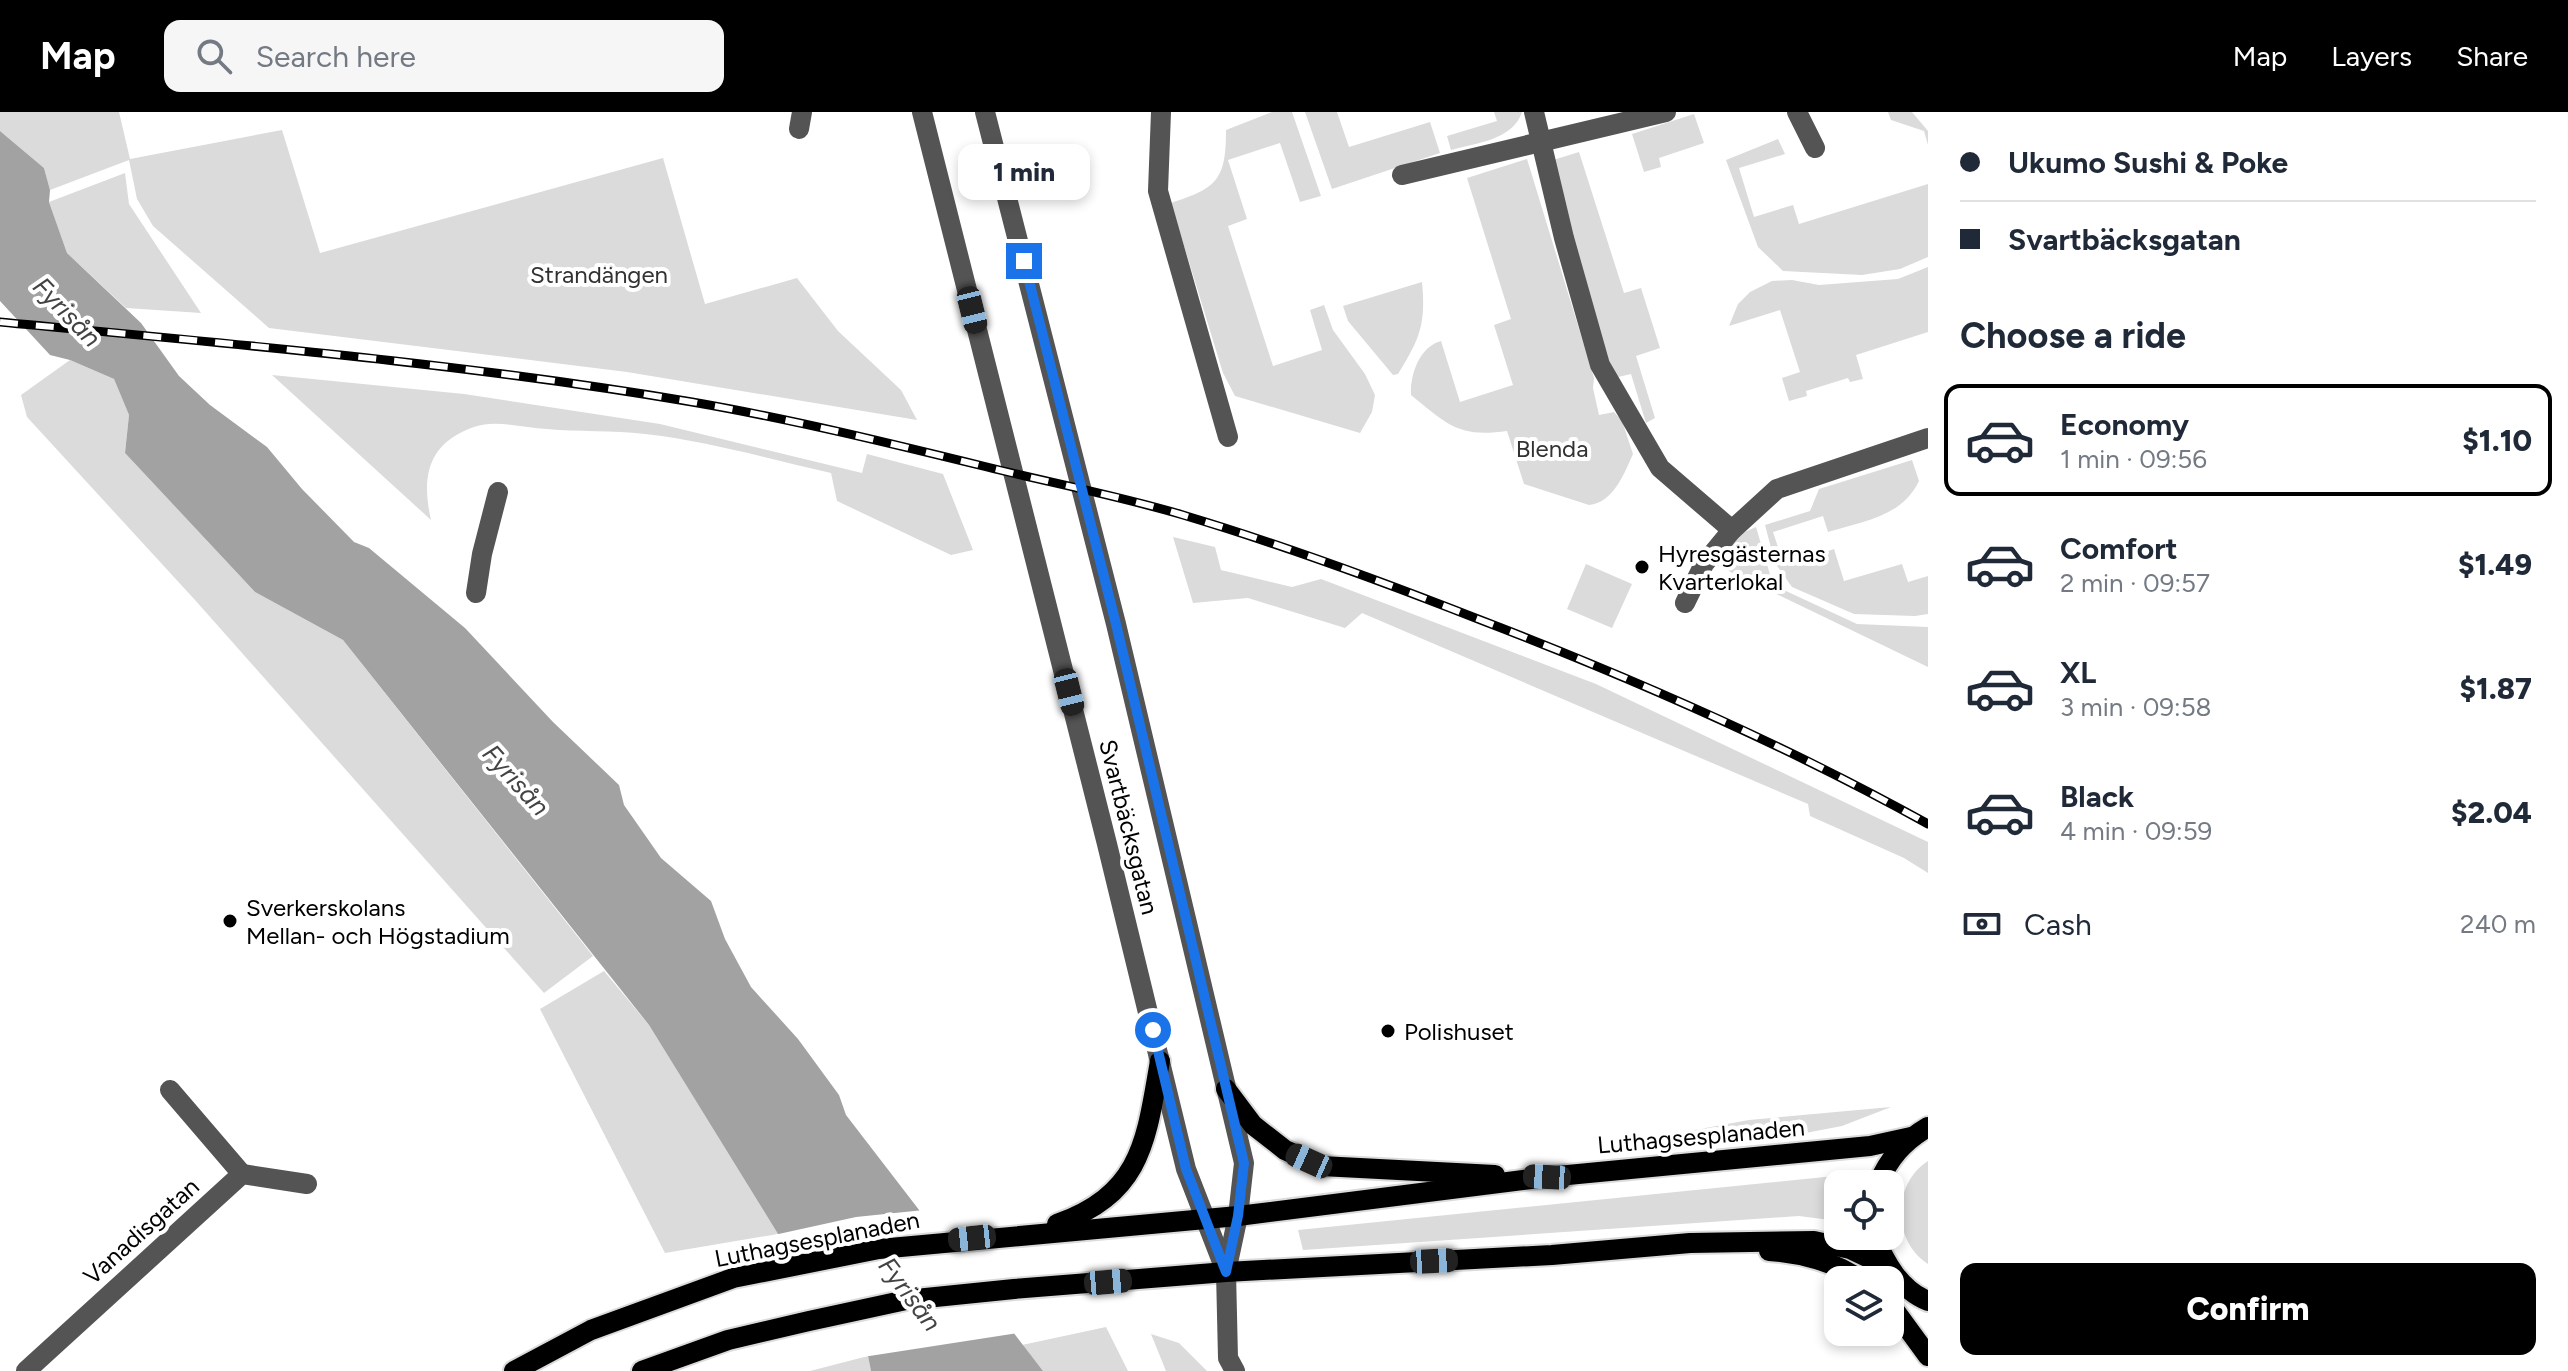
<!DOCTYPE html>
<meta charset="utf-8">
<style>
body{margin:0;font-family:Figtree,sans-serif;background:#f6f6f7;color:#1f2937;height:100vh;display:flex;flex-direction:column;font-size:30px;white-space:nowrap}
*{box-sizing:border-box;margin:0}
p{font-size:26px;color:#747a83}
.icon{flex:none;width:44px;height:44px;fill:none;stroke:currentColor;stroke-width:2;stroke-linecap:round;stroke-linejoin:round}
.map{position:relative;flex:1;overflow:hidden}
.details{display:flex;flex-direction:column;background:#fff;width:640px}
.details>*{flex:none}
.top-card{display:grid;align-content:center;height:176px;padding:0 32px;background:#fff}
.buttons{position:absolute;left:1824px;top:1058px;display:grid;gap:16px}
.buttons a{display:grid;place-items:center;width:80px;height:80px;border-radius:16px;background:#fff;box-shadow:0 4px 12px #0003;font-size:40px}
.end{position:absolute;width:36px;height:36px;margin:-18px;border:10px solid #1a73e8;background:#fff;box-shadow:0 0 0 4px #fff}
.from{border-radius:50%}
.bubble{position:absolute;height:56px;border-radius:16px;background:#fff;box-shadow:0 4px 12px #0003;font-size:26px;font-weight:800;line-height:56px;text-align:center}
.car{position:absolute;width:24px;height:48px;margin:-24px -12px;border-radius:10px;box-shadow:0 0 6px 2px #0007;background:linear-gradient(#222 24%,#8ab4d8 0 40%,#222 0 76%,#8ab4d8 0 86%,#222 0)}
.top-card b{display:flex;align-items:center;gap:28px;height:76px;font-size:30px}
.top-card b+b{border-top:2px solid #e0e1e3}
.top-card i{width:20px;height:20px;background:#1f2937}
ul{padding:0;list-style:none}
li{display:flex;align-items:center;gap:24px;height:112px;margin:0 16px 12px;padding:0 16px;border:4px solid transparent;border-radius:16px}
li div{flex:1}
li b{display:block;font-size:30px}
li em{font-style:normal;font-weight:800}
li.selected{border-color:#000}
li>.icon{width:72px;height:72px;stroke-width:1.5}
h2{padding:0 32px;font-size:36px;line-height:96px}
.pay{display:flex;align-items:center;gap:20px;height:88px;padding:0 32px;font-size:30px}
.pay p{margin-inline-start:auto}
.button{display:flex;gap:16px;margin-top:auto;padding:16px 32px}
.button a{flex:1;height:92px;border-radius:16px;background:#000;color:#fff;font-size:32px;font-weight:800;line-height:92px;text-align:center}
header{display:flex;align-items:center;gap:48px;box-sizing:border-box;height:112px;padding:0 40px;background:#000;color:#fff}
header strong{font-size:38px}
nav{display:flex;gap:44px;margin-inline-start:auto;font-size:28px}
.search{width:560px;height:72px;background:#f6f6f7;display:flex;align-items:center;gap:20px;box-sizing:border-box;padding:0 28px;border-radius:16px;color:#747a83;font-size:30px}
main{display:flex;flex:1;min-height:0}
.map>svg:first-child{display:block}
.green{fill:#dbdbdb}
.water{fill:#a2a2a2}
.pier{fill:#fff}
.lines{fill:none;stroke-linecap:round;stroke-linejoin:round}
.major-casing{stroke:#dbdbdb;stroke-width:24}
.minor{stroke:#545454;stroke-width:20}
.major{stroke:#000;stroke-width:20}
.rail-casing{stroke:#000;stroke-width:9}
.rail{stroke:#fff;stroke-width:6;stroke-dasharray:18;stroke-linecap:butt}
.route{stroke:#1a73e8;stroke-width:10}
.poi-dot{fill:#000;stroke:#fff;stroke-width:3}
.labels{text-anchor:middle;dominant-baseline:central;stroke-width:8;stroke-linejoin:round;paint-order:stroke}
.park-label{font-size:24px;fill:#323232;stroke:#fff}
.poi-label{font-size:24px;fill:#000;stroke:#fff;text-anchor:start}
.street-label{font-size:24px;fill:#000;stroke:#fff}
.water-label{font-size:26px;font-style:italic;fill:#434343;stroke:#fff}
</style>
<header>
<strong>Map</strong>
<div class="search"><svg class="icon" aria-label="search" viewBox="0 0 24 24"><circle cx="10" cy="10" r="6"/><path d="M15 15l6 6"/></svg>Search here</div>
<nav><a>Map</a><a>Layers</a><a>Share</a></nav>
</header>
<main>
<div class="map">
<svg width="1928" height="1259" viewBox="0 0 1928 1259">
<rect width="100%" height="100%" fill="#fff"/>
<g class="green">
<path d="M0,0H119L130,47L282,18L320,141L663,46L705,192L797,166L838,219L901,278L917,308L627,260L269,216L153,114L137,87L129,48L50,78L44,56L0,19Z"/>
<path d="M1272,0H1292L1321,84L1300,90L1280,31L1228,48L1247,107L1228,114L1273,254L1322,238L1310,198L1324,193L1333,218L1365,262L1375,283L1372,300L1360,321L1235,284L1223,261L1171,91C1217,76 1226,68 1226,18Z"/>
<path d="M1305,0H1337L1349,35L1430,10L1440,41L1332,77Z"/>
<path d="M1494,0H1522C1513,28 1476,31 1451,38L1447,24L1497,9Z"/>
<path d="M1888,0H1912L1928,19V33L1924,19L1891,8Z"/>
<path d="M1694,2L1704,31L1659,46L1661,55L1644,60L1632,22Z"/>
<path d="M1778,27L1785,42L1739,56L1754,105L1793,93L1799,112L1928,72V145L1900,157L1862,163L1783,159L1758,135L1726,48Z"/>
<path d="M1579,40L1624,181L1641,176L1660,236L1636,244L1655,306L1646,311L1631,262L1614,266L1550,49Z"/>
<path d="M1527,47L1594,266L1593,276L1599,303L1614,300L1622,309L1633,342C1624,362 1613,391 1589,393L1524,372L1507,319C1458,326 1447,312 1411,283C1410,263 1419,235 1441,229L1460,290L1513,273L1494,213L1511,207L1467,66Z"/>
<path d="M125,61L129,92L201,201L126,196L67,141L49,90Z"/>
<path d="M1928,155V220L1856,243L1863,267L1850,270L1848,266L1806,279L1807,284L1789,289L1782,266L1800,260L1780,198L1729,214L1738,192L1750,180L1772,169L1792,168L1819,173L1898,167Z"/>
<path d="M1422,170C1426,212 1420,226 1398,262L1393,263L1348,209L1343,194Z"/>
<path d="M70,248L114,267L129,303L125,341L255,480L343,528L593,844L544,881L195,488L27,305L21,283Z"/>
<path d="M272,263L464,282L660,312L862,361L867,342L943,362L973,438L951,443L837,389L831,361C770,347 707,329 645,322C612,318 579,320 547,317C523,316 496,307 474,315C428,331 421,364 431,408Z"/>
<path d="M1912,348L1919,369C1902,405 1863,409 1828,420L1823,404L1773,420L1784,453L1834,437L1844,469L1902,452L1908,470L1928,464V502L1915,504L1854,502L1792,475L1775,451L1765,413L1810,399L1819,377Z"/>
<path d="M1756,415L1771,466L1786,479L1857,512L1928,515V555L1716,453L1740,422Z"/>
<path d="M1173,425L1215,435L1221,458L1292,475L1321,467L1596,572L1928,730V761L1904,746L1810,704L1808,692L1362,501L1345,516L1248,486L1193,491Z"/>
<path d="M1586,452L1632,472L1612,516L1567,497Z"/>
<path d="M604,859L649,913L778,1122L665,1141L540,897Z"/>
<path d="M1891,995L1842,1014L1795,1023L1735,1017L1689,1019L1749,1008Z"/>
<path d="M1928,1049V1152C1892,1129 1892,1072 1928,1049Z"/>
<path d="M1864,1061L1861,1072H1838V1109L1799,1104L1303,1138L1298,1118Z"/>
<path d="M1106,1215L1128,1259H1043L1022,1233Z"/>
<path d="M1151,1222L1179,1231L1207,1259H1166Z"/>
<path d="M868,1244L871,1259H810Z"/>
</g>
<path class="water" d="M0,19L44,56L50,78L49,90L67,141L141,211L179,264L210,293L267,335L302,377L354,430L369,436L465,516L553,610L619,673L624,693L661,746L711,789L725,827L751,875L798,927L839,983L846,1003L1043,1259H871L868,1244L778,1122L649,913L343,528L255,480L125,341L129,303L114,267L70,248L50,243L0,189Z"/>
<path class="pier" d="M924,1098L1018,1221L863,1245L774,1123L856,1105Z"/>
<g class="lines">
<defs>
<g id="major">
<path d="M1226,977L1253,1013L1285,1038L1321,1054L1495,1063"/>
<path d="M1878,1072C1889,1046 1904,1029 1928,1015"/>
<path d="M1057,1112C1143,1081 1146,1028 1160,949"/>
<path d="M1874,1124C1885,1150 1900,1178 1928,1189"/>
<path d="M1769,1139C1799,1141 1837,1150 1860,1168"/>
<path d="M1890,1192L1928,1244"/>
<path d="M514,1259L591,1218L733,1166L879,1137L1238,1104L1547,1065L1870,1034L1911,1025"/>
<path d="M642,1259L728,1228L809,1209L906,1188L1014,1177L1226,1160L1552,1143L1690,1131L1814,1129L1850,1137L1886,1154"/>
</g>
</defs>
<use href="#major" class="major-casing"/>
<g class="minor">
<path d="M922,0L1107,732L1186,1057L1226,1160"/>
<path d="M985,0L1116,512L1244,1051L1238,1104L1226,1160L1228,1246L1235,1259"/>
<path d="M1161,0L1158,79L1228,325"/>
<path d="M1534,0L1564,126L1600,253L1660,356L1732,418"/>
<path d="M1797,0L1815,36"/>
<path d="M799,17L802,0"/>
<path d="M1402,63L1666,0"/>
<path d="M476,481L482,442L498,380"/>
<path d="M1685,491L1704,452L1732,418L1777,377L1928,326"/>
<path d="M170,978L242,1062"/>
<path d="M26,1259L242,1062L307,1072"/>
</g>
<use href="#major" class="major"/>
<defs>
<path id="rail" d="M0,210C231,232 463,251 692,290C791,307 889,331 987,355C1052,371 1119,384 1183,403C1283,433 1381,469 1478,507C1632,566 1784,632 1928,712"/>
</defs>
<use href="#rail" class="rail-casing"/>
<use href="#rail" class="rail"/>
</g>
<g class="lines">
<path class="route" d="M1024,149L1116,512L1244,1051L1238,1104L1226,1160L1186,1057L1153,918"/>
</g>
<g class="poi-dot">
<circle cx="1642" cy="455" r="8"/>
<circle cx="230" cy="809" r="8"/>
<circle cx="1388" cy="919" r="8"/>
</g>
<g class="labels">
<g class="park-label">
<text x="599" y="162">Strandängen</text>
<text x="1552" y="336">Blenda</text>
</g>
<g class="poi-label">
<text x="1658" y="441">Hyresgästernas<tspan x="1658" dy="28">Kvarterlokal</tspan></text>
<text x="246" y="795">Sverkerskolans<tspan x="246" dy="28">Mellan- och Högstadium</tspan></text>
<text x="1404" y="919">Polishuset</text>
</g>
<g class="street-label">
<text transform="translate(1129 715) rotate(76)">Svartbäcksgatan</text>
<text transform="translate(1701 1024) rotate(-5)">Luthagsesplanaden</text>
<text transform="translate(141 1119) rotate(-42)">Vanadisgatan</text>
<text transform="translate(817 1127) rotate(-11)">Luthagsesplanaden</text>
</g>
<g class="water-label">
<text transform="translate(67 200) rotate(46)">Fyrisån</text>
<text transform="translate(516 668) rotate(48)">Fyrisån</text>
<text transform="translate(910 1182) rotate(53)">Fyrisån</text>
</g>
</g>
</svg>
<div class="buttons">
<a><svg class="icon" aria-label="locate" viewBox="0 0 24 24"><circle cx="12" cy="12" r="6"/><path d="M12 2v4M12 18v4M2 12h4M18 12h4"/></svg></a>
<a><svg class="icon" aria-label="layers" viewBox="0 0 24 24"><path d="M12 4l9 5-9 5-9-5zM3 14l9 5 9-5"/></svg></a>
</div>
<i class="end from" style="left:1153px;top:918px"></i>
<i class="end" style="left:1024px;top:149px"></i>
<div class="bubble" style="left:958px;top:32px;width:132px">1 min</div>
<i class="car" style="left:972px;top:198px;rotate:166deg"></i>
<i class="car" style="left:1069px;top:580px;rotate:166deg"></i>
<i class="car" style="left:1309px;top:1049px;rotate:294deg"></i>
<i class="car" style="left:1547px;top:1065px;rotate:273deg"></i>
<i class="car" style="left:972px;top:1126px;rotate:264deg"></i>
<i class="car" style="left:1434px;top:1149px;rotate:87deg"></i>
<i class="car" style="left:1108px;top:1170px;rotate:85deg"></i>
</div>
<section class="details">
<div class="top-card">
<b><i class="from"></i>Ukumo Sushi &amp; Poke</b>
<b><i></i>Svartbäcksgatan</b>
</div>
<h2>Choose a ride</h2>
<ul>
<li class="selected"><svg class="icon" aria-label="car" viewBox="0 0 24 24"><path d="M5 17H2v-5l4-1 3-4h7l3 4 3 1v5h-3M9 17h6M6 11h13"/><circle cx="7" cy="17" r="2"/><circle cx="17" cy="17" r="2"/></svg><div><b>Economy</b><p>1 min · 09:56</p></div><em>$1.10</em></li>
<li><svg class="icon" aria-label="car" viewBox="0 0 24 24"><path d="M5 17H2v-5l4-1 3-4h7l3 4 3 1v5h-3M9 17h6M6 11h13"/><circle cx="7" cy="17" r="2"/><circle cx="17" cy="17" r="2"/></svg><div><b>Comfort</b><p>2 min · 09:57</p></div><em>$1.49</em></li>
<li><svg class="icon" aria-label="car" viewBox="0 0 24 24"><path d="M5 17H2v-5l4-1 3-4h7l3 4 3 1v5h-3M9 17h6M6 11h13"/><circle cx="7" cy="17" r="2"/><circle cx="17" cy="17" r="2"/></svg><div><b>XL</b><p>3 min · 09:58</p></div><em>$1.87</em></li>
<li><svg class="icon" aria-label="car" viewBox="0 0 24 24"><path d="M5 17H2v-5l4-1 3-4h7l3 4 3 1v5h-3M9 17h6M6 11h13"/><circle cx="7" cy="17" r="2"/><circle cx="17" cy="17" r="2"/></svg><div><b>Black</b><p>4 min · 09:59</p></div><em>$2.04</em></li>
</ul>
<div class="pay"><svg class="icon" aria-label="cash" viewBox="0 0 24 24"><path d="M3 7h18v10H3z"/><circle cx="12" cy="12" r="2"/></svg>Cash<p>240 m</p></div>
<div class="button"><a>Confirm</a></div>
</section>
</main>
